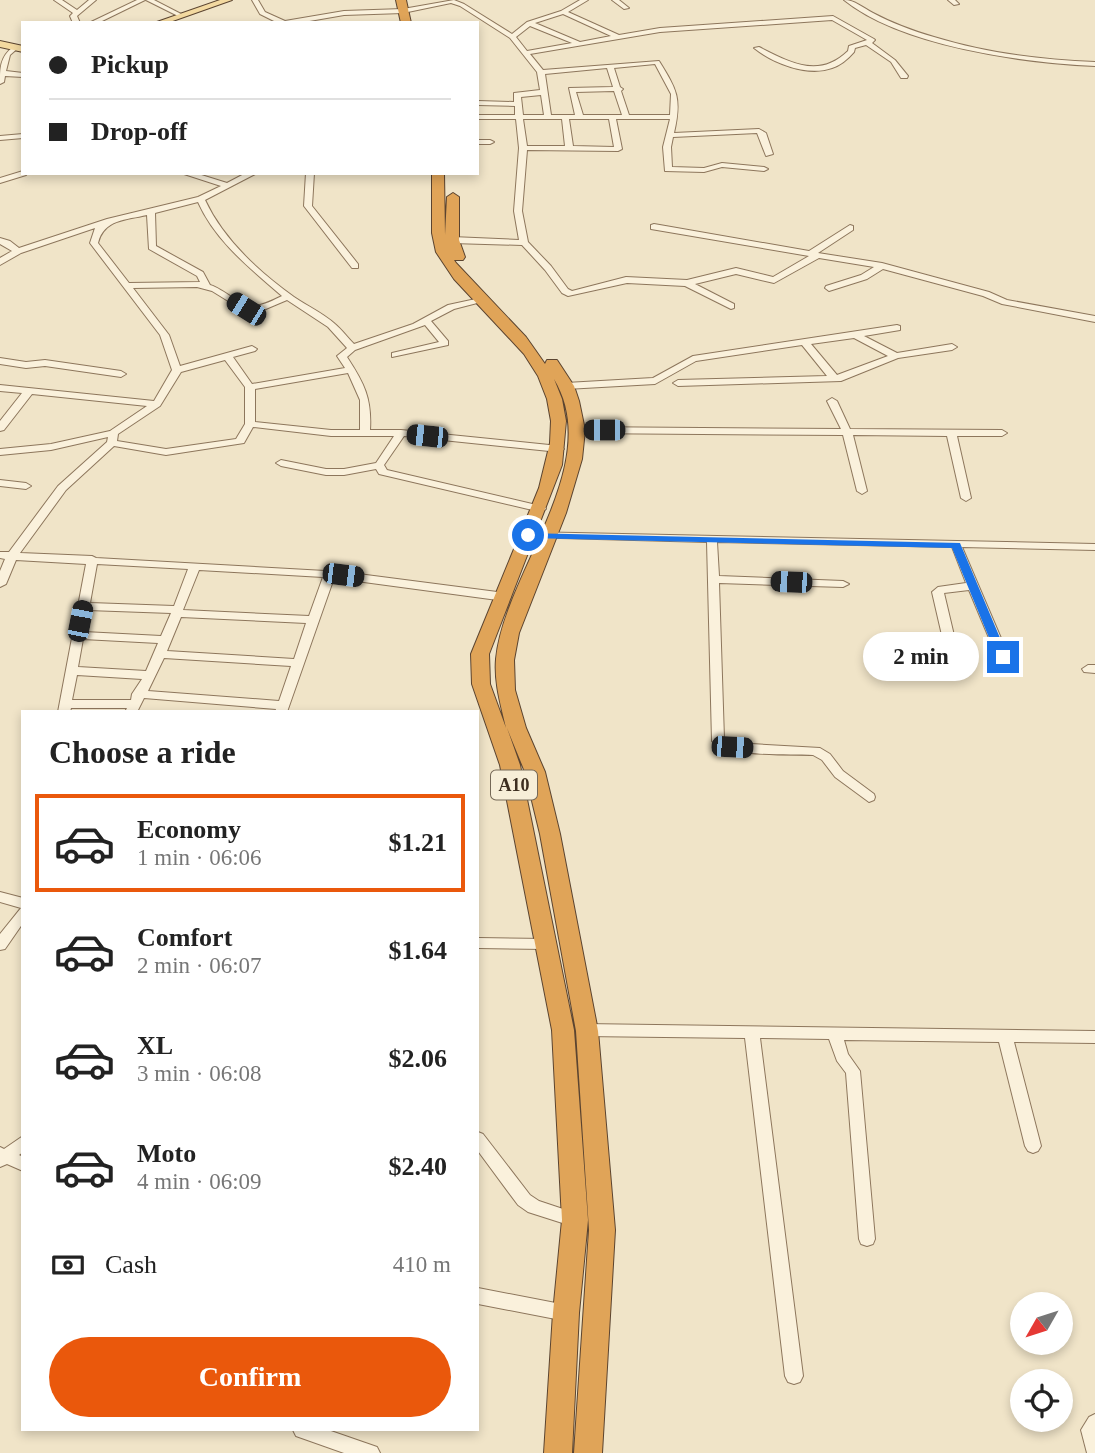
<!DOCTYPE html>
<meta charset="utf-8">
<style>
body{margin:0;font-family:"Times New Roman",serif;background:#f2f2f2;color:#222;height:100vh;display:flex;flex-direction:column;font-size:26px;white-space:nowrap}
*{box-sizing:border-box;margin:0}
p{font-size:23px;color:#767676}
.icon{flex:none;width:38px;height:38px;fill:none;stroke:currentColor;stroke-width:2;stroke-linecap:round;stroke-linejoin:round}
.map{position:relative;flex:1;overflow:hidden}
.details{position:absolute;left:21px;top:710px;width:458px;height:721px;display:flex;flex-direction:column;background:#fff;border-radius:0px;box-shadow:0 4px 10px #0003}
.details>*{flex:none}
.guide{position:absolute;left:21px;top:21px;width:458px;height:154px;border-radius:0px;box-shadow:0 4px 10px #0003;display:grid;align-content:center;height:154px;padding:0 28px;background:#fff}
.needle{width:46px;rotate:231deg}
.buttons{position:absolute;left:1010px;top:1292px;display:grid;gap:14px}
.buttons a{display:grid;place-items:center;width:63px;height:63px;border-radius:50%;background:#fff;box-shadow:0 4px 10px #0003;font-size:35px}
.end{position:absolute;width:32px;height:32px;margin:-16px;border:9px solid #1a73e8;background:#fff;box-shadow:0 0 0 4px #fff}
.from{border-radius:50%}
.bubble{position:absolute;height:49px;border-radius:24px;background:#fff;box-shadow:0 4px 10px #0003;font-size:23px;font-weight:600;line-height:49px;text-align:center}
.car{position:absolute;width:21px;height:42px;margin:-21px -10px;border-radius:9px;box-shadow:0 0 5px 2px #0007;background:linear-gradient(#222 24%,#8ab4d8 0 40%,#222 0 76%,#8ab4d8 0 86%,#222 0)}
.guide b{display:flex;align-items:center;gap:24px;height:66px;font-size:26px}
.guide b+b{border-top:2px solid #e0e0e0}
.guide i{width:18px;height:18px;background:#222}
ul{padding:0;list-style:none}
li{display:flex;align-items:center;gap:21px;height:98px;margin:0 14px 10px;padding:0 14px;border:4px solid transparent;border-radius:0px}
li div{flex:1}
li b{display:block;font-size:26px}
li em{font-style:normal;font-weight:600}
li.selected{border-color:#ea580c}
li>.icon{width:63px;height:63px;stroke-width:1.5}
h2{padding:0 28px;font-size:32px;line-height:84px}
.pay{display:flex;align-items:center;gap:18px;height:77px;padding:0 28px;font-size:26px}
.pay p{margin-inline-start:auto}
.action{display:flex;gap:14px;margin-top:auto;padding:14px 28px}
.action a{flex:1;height:80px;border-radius:42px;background:#ea580c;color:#fff;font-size:28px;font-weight:600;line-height:80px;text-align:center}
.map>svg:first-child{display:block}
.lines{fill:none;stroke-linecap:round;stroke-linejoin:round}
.minor-casing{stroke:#8d765c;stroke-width:2}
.major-casing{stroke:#5b4430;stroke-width:2}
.highway-casing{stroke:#5b4430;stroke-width:2}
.minor{fill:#faf1dc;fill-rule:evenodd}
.major{fill:#f3d9a0;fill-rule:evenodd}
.highway{fill:#e0a458;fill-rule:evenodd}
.route{fill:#1a73e8}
.labels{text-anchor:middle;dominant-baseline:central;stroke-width:5;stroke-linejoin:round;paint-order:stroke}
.shield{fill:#f7eed8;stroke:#756857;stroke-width:2}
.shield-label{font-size:18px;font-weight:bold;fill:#3d2e20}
</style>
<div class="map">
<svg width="1095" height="1453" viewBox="0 0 1095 1453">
<rect width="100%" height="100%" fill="#f0e4c8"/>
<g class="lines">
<defs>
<g id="minor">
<path d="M54,0H62L77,10L89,0H96L77,16L80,23H73L70,16L73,13Z"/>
<path d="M137,0H145L98,23H89Z"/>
<path d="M146,0H154L183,15L178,16Z"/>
<path d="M252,0H258L265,12L285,21L344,11L403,9L454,0L464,4L512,34L527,22L561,11L580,0H588L568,12L619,35L660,28L833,16L874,39L875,40L872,43L895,60L908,76L907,78H901L891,62L866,45L855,48L854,52C848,59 841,65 832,68C807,77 773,63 754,48L759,47C791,63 819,79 848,51L849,46L867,40L832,20L660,32L530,54L543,70L659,61C677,90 682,98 674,133L759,129L766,133L773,154L766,156L757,133L673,137L671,147L672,167L704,168L722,163L764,167L768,169L764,171L722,167L704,172L665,171L663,147L670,119H616L622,149L618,151L527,150L522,211L528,242L551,266L568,289L572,291L626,277L687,280L736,268L773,277L809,256L651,229V225L654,224L809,251L850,225L853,226V230L818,253L882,263L989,292L1007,300L1095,316V322L1002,304L983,296L883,269L867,279L829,291L825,288L826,286L861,275L874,267L819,258L774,283L736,274L695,284L734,304V308L731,309L685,286L627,283L568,296L562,293L545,270L522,245L452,243L448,240L452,237L519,240L514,211L519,148L516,119H478V115H515V106L478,105V101L514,102V93L540,90L537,72L510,38L460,6L451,3L403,13L344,15L298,23H278L260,14ZM563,14L611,36L580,42L535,23ZM530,26L572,43L527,51L516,37ZM655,64L671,94L670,115H629L621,91L623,89L620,87L614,68ZM607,68L613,87L569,88L575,115H551L545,74ZM614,91L622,115H583L576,92ZM541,95L544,115H523L521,97ZM523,119H562L565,146H527ZM569,119H609L614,147L573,146Z"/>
<path d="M612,0H619L629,8L624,9Z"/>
<path d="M844,0C855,0 863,8 873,13C892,23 913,31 934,37C986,53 1041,60 1095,62V66C1023,63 901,46 844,0Z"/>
<path d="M948,0H955L959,4L954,5Z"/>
<path d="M13,47L18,48L10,55L6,71L23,73V77L5,76L4,82L0,84C0,68 0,57 13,47Z"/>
<path d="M23,134V138L0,140V136Z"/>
<path d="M478,140H490L494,142L490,144H478Z"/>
<path d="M23,171V173H27L26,175L0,183V178Z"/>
<path d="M181,173H195L227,183L246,173H257L205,200C223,239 259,272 294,297C307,306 323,313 335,324C342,330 348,338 354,344L413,324L448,305L485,297V301L454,309L431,321L448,341V345L392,357V353L439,342L425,325L355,350L347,357C364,383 372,398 370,430H401L559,446L564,449L559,452L404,436L384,465L387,470L545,507L546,509L541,512L379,474L376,469L344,475H326L281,466L276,463L281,460L326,469H344L376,463L394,436H331L253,427L244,443L166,455L114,446L66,490L20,553L92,556L96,558L343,572L505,593L511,597L505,601L334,578L287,712H275L276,709L144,698L137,712H125L127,708H71L70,712H58L86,564L16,560L6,584L0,587V571L5,559L0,558V552H9L58,486L107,442L108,437L51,450L0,455V449L51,444L110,431L147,406L32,394L4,430L0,431V421L22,393L0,391V385L154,401L172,370L160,335L90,243L95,228L21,253L0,265V258L12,251L0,244V238L10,241L19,248L107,219L198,197L221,186ZM198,202C216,242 250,268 282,296C274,300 264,305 255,306C242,308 224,289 210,285L203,272L156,246L155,213ZM147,215L149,249L197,276L200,282L129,283L98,243C104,219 126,220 147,215ZM197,287L212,291L246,312L261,311L287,300L328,327L347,348L337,356L345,368L252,384L233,357L255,351L257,349L252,346L180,366L169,335L133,288ZM225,360L245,387V424L236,439L166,449L117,441L118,434L160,406L181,372ZM348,373L360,400V430H331L255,422V389ZM97,564L188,569L174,606L90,603ZM199,570L323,577L309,616L183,610ZM88,610L171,613L161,636L84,632ZM181,617L306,623L294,659L167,651ZM83,639L158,643L146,671L78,667ZM164,658L291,666L279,701L148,691ZM77,675L142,679L132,694L131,700H72Z"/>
<path d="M306,173H314L312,206L358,264V268H352L304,206Z"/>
<path d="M897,325L900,326V330L864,336L897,353L952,344L957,347L952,350L898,358L841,381L678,386L673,383L678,380L827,376L802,345L696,361L655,384L566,389L561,386L566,383L653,378L693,356ZM854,338L888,356L837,375L811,344Z"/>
<path d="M0,358L26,362L45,360L121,371L126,374L121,377L45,366L26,368L0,364Z"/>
<path d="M832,398L837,401L850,429L1002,430L1007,433L1002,436H957L971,498L966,501L961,498L947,436L853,435L867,491L862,494L857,491L843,435L577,433L572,430L577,427L841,429L827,401Z"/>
<path d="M0,480L26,483L31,486L26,489L0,486Z"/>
<path d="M528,532L1095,544V550L962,547L1009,657L1003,661L997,657L969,590L944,593L956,644L950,648L944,644L932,592L938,587L966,583L952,547L717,542L719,576L843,581L849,584L843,587L719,583L724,739L734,743L820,748L830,754L843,771L874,794L875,797L874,800L869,802L835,777L822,760L813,755C789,754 728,757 712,741L707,542L524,537L523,535L524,533Z"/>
<path d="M1088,665H1095V673L1084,672L1082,669Z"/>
<path d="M0,892L23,898V923L5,949L0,950V934L21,908L0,902Z"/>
<path d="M478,938L545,939L550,940L552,944L550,948L545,949L478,948Z"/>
<path d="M584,1024L1095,1031V1043L1014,1042L1041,1146L1038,1151L1033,1153L1028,1151L1025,1146L999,1042L844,1040L848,1054L860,1071L875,1239L873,1244L867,1246L861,1244L859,1239L846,1073L837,1061L829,1039L760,1038L803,1376L800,1382L794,1384L788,1382L785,1376L745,1038L584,1036L579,1034L577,1030L579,1026Z"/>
<path d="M478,1132L483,1134L530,1195L539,1201L581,1215L583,1220L581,1225L575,1227L528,1212L518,1205L478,1151Z"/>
<path d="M23,1136V1152L19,1155L23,1157V1171L7,1164L0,1167V1147L4,1149Z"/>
<path d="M478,1288L566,1305L572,1307L574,1313L572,1319L566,1321L478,1304Z"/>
<path d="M1095,1414V1453H1087L1081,1430L1089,1417Z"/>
<path d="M293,1430H328L377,1447L380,1453H344L296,1436Z"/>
</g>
<g id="major">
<path d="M220,0H232L167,23H154Z"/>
<path d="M0,41L23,46V52L0,47Z"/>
</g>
<g id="highway">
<path d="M396,0H406L411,23H401Z"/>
<path d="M432,173H444L445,235L447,197L453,193L459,197V240L465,257L463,260H454L456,263L526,337L545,364L547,360H557L574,386L579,401L585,430L582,459L566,513L519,633L514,660L515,690L526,728L545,772L560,834L598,1031L615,1230L602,1453H574L589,1230L576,1031L540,834L525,772L507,728L520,765L574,1030L588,1220L579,1313L572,1453H544L553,1313L562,1220L552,1030L500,765L472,684L471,654L539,488L550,443L551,421L547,399L538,376L524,354L454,279L436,252L432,233ZM554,379C606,465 504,573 496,659C494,683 501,705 506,728L490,684L489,654L562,465L566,421L562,399Z"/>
</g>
</defs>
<use href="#minor" class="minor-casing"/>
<use href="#major" class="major-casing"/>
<use href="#highway" class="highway-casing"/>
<use href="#minor" class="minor"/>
<use href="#major" class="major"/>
<use href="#highway" class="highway"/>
</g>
<path class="route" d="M525,533L960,543L1008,657L1003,661L997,657L952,548L528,538L523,535Z"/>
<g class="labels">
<rect class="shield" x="491" y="770.5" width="46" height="29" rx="5"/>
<g class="shield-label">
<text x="514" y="785">A10</text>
</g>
</g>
</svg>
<div class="buttons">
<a><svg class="needle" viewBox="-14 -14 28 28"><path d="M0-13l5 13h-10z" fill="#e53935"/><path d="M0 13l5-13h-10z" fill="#767676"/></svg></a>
<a><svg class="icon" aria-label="locate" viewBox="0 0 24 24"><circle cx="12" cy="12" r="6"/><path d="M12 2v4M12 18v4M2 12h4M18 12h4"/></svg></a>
</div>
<i class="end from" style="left:528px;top:535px"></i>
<i class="end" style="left:1003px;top:657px"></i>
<div class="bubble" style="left:863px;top:632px;width:116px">2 min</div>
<i class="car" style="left:246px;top:309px;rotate:302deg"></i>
<i class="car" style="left:604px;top:430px;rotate:270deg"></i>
<i class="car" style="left:427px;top:436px;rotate:276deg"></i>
<i class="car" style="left:343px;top:575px;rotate:97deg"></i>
<i class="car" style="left:791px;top:582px;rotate:272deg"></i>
<i class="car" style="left:80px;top:621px;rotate:11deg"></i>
<i class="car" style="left:732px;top:747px;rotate:93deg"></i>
<div class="guide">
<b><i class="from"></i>Pickup</b>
<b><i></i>Drop-off</b>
</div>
<section class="details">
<h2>Choose a ride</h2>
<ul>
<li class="selected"><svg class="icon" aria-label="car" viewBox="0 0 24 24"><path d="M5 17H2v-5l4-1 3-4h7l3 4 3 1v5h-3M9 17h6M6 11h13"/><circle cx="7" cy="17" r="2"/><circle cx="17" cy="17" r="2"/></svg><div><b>Economy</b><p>1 min · 06:06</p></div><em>$1.21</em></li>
<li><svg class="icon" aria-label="car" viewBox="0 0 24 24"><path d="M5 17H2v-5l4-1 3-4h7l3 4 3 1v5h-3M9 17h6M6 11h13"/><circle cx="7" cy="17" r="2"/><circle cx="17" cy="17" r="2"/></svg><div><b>Comfort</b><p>2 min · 06:07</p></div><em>$1.64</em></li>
<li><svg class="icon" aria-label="car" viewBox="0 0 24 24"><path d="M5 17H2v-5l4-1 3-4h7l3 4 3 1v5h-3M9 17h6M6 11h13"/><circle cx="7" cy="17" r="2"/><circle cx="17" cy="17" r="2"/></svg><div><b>XL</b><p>3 min · 06:08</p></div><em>$2.06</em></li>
<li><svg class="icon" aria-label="car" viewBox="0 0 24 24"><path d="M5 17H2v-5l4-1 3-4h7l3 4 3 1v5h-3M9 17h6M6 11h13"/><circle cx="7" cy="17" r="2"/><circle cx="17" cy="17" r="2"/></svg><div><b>Moto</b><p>4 min · 06:09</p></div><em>$2.40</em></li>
</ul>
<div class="pay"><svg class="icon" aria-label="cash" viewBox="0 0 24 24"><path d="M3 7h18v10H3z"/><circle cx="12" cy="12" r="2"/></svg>Cash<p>410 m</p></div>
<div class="action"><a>Confirm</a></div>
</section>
</div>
